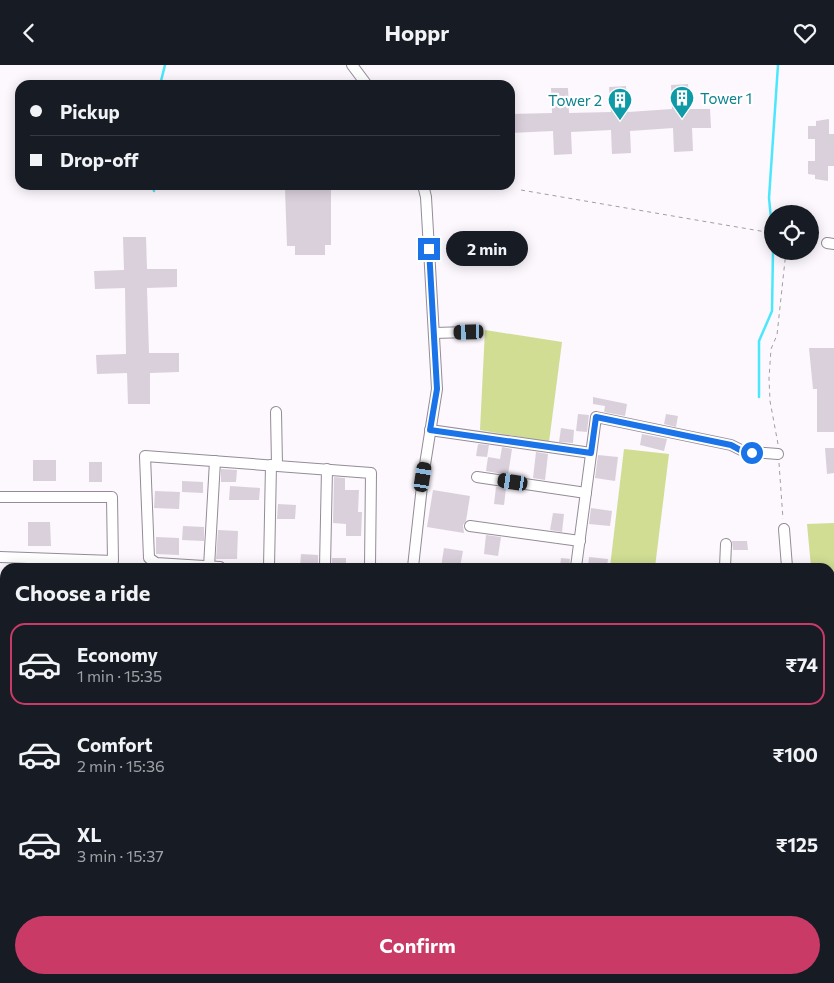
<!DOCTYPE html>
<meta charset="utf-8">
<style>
body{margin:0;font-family:Commissioner,sans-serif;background:#242831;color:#f1f3f6;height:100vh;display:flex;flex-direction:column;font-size:19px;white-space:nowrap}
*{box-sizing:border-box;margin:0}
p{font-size:16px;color:#9ea1a6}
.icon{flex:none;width:28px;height:28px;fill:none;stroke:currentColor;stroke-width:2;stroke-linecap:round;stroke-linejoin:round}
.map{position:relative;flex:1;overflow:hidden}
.sheet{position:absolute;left:0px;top:498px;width:835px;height:421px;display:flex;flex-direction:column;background:#171b24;border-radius:15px 15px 0 0;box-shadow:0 2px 12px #0003}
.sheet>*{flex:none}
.guide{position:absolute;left:15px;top:15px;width:500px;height:110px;border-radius:15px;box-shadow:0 2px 12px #0003;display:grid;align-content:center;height:110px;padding:0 15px;background:#171b24}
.buttons{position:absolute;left:764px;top:140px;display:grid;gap:10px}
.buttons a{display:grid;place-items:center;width:55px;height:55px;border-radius:50%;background:#171b24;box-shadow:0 2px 12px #0003;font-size:25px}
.end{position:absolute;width:22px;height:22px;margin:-11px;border:6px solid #1a73e8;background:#fff;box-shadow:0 0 0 2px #fff}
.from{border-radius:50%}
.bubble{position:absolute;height:35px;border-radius:18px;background:#171b24;box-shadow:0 2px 12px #0003;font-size:16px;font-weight:700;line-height:35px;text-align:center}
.car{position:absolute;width:15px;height:30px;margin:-15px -8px;border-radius:6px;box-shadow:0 0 4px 1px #0007;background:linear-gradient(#222 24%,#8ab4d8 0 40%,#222 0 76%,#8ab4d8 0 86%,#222 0)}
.guide b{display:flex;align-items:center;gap:18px;height:48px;font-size:19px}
.guide b+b{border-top:1px solid #363941}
.guide i{width:12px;height:12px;background:#f1f3f6}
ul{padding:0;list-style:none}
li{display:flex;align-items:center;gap:15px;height:82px;margin:0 10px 8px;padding:0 5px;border:2px solid transparent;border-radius:15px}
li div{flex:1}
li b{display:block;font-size:19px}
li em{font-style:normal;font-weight:700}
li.active{border-color:#c93b66}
li>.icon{width:45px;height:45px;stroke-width:1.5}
h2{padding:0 15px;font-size:22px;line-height:60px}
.primary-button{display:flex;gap:10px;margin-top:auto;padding:10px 15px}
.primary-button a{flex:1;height:58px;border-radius:30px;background:#c93b66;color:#fff;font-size:20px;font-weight:700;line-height:58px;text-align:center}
header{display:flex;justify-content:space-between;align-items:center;height:65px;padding:0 15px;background:#171b24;font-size:22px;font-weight:700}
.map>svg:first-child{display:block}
.green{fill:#d0dd93}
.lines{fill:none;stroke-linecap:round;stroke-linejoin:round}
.stream{stroke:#4be7fc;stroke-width:2.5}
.building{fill:#dad0dc}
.minor-casing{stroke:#948b96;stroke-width:12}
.major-casing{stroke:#a4755f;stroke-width:16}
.path{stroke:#a29da3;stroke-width:1;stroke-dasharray:4 4;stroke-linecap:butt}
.minor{stroke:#fff;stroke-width:10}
.major{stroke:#e9bfa9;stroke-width:14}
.route{stroke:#1a73e8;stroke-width:6}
.labels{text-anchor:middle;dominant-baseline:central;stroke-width:4.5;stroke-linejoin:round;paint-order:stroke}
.culture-label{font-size:15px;fill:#0d838f;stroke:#fff;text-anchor:start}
</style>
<header><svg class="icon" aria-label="back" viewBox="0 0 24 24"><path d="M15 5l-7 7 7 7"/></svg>Hoppr<svg class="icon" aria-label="heart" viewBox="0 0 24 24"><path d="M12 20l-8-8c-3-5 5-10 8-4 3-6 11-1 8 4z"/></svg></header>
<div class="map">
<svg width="834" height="918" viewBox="0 0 834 918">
<rect width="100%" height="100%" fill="#fdf7fe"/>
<g class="green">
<path d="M485,265L562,277L549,377L480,365Z"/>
<path d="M624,384L669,389L655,502H610Z"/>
<path d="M834,458V599H830V502H811L807,459Z"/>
<path d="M0,730H5V836L0,834Z"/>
</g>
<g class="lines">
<g class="stream">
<path d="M160,20L165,0"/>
<path d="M153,120L154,126"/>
<path d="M772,164L769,133L778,0"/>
<path d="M759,332V276L772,246L773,186"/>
<path d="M830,883L834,893"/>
</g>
</g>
<g class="building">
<path d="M688,19L690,44H710L711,63H692L693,86L674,87L673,63L630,66L631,88L612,89L611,65L571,67L572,89L554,90L553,66L510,68V49L552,48L551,23H568L569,48L611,47L609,22L626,21L628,47L672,44L671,20Z"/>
<path d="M829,54V69H834V101H828V116L815,114V110L808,109V96H815V74H808V61H816V56Z"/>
<path d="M291,120H325V123H331V180H325V190H295V181H287L285,124H291Z"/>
<path d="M123,172H146L147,204H177V222L147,223L149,288H179V307L150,308V339H128L127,308L97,309L96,290L126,289L125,223L95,224L94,206L124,205Z"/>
<path d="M809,283H834V367H817V324H813Z"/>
<path d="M593,332L627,339L625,351L604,347L605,341L593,339Z"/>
<path d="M578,349L589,350L587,367L576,366Z"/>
<path d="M666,349L678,351L676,362L664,359Z"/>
<path d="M561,363L574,365L573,378L559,377Z"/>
<path d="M642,369L667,374L664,386L640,380Z"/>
<path d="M478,379L489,380L487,392L476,391Z"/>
<path d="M502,382L512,384L508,410L486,406L488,392L500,394Z"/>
<path d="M825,383H834V408L827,409Z"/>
<path d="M536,387L548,389L545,415L533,413Z"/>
<path d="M598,390L618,392L615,416L595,413Z"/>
<rect x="33" y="395" width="23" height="21"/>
<rect x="89" y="397" width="13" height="20"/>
<path d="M221,404L237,405L236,417H221Z"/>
<path d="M334,412L345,413V425H359L358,447H362L361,471H346V459L333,458Z"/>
<path d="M182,416L203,417V428L182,427Z"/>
<path d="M230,421L260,423L259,435H229Z"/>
<path d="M496,422L506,423L504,440L494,439Z"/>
<path d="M433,425L470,431L466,456L463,460L464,468L427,462Z"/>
<path d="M155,426L180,427L179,444L154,443Z"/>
<path d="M278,439L296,440L295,454H277Z"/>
<path d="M591,443L612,446L610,461L589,459Z"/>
<path d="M553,448L564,449L562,467L550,465Z"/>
<path d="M28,457H50L51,481H28Z"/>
<path d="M183,461L204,462V476L182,475Z"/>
<path d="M218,465L238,466L237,494H216Z"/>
<path d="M486,470L501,472L498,491L484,489Z"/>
<path d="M156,472L179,473V490L156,489Z"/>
<path d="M732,476H747L748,485H733Z"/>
<path d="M444,483L463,486L460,502H441Z"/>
<path d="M301,489L318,490V502H300Z"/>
<path d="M589,492L608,494L607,502H588Z"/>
<rect x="332" y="493" width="14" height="9"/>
<path d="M561,493L570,494L569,502H560Z"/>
</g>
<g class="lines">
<defs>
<g id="minor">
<path d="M352,0L367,20"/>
<path d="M827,178L834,179"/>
<path d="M434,268L469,267"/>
<path d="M276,347L277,400"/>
<path d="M430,365L591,388"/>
<path d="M477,412L586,428"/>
<path d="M0,432H112L113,496L0,492"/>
<path d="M470,461L580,476"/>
<path d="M784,464L787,502"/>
<path d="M209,502L215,396"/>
<path d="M220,502L156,498L149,493L145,391L371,408L370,502"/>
<path d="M269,502L271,400"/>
<path d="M325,502L327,404"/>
<path d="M413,502L423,412L437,324L426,132L423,120"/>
<path d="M576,502L596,352L731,380L743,386L752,387L778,389"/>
<path d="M725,502L726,479"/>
<path d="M830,644V637L834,636"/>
<path d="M0,655L2,672L5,674"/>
<path d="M830,736H834"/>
<path d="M830,752V816"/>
<path d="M830,851H834"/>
<path d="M40,914V918"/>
<path d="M110,914V918"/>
<path d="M251,914V918"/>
<path d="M298,914L299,918"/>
<path d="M344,914V918"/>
<path d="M451,914V918"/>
<path d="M516,914V918"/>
<path d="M563,914V918"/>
<path d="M818,914L834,915"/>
<path d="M653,918V914"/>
</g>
<g id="major">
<path d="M830,683L834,682"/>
<path d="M830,861L834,874"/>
<path d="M6,918L11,914"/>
</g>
</defs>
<use href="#minor" class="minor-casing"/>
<use href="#major" class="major-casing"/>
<g class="path">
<path d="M521,125L772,168"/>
<path d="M778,379L770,336L769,313L771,284L777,270L786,186"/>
<path d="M779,398L783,454"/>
</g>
<use href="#minor" class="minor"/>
<use href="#major" class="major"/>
</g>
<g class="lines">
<path class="route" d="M429,184L437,324L430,365L591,388L596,352L731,380L742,386L752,388"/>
</g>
<defs>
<symbol id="building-pin" viewBox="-11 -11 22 30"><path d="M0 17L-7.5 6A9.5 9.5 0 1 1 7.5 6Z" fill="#0f9aa8" stroke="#fff"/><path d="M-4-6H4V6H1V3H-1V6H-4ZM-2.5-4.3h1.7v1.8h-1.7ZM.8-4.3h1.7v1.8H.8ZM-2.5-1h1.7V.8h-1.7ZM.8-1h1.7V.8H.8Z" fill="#fff"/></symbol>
</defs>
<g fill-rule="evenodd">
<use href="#building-pin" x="668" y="19" width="28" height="38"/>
<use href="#building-pin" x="606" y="21" width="28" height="38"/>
</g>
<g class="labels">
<g class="culture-label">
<text x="700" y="33">Tower 1</text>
<text x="602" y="35" text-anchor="end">Tower 2</text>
</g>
</g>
</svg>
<div class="buttons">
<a><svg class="icon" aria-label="locate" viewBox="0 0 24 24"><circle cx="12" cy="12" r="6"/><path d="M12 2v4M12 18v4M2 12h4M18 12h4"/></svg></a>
</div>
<i class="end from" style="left:752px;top:388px"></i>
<i class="end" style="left:429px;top:184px"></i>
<div class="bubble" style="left:446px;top:166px;width:82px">2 min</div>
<i class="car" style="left:469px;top:267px;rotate:268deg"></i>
<i class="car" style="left:423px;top:412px;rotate:9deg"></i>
<i class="car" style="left:513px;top:417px;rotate:279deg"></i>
<div class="guide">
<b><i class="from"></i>Pickup</b>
<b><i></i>Drop-off</b>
</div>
<section class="sheet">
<h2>Choose a ride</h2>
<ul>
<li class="active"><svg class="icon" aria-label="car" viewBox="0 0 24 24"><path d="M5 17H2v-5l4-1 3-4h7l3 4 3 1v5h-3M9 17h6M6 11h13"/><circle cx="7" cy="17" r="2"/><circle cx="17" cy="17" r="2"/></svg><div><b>Economy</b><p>1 min · 15:35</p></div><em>₹74</em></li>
<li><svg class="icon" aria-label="car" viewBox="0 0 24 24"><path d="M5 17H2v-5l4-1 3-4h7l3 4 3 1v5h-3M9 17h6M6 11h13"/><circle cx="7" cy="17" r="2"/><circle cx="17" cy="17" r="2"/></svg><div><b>Comfort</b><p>2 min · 15:36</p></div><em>₹100</em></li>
<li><svg class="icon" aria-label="car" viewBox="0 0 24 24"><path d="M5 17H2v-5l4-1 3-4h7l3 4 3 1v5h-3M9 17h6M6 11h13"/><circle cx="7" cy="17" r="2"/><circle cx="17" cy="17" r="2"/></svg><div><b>XL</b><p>3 min · 15:37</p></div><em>₹125</em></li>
</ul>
<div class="primary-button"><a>Confirm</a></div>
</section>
</div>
